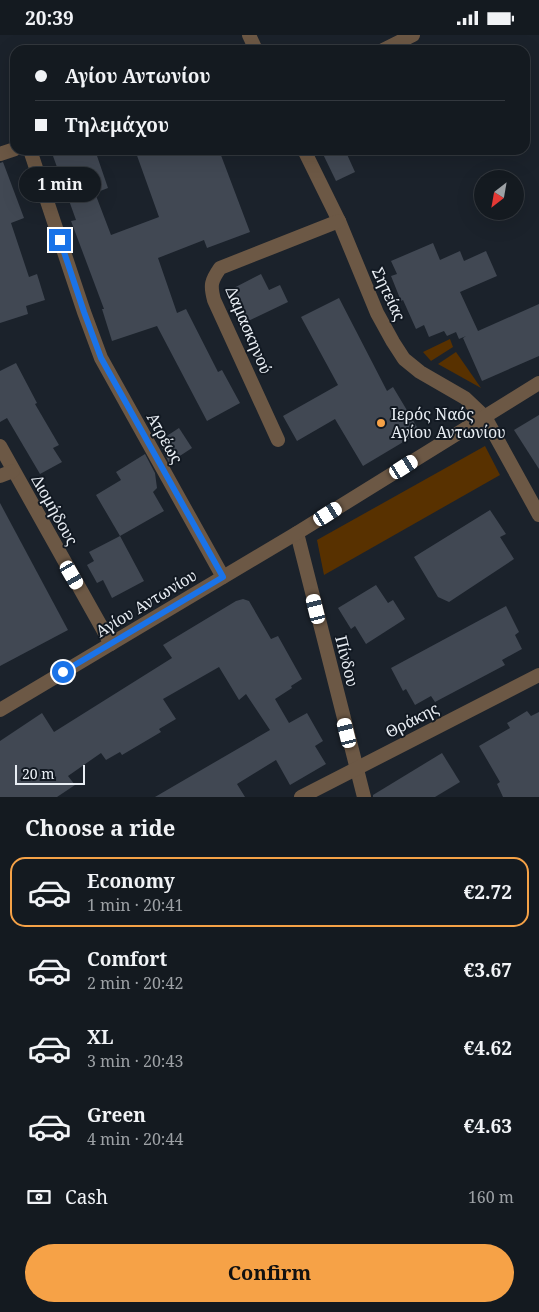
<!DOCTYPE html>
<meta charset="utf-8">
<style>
body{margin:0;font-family:"Noto Serif",serif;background:#1d2329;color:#f1f3f6;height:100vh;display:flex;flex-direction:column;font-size:19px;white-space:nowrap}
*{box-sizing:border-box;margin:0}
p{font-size:16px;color:#9da1a5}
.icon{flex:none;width:28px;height:28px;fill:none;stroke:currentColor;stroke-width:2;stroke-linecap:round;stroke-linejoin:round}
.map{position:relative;height:762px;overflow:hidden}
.drawer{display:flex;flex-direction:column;background:#141a20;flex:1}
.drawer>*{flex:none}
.top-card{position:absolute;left:10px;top:10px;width:520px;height:110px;border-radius:15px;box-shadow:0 5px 20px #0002,0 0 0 1px #33383e;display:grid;align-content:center;height:110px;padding:0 25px;background:#141a20}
.needle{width:32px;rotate:211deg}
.tools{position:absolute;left:474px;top:135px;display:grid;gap:10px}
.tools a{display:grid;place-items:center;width:50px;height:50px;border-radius:50%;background:#141a20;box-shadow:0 5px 20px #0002,0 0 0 1px #33383e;font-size:25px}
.scale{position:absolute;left:15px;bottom:12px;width:70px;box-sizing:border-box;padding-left:5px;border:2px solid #e8edf3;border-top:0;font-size:14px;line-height:18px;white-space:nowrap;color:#e8edf3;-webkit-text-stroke:4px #121922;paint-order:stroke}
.end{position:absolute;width:22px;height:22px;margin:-11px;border:6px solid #1a73e8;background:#fff;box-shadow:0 0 0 2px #fff}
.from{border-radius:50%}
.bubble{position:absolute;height:35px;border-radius:18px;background:#141a20;box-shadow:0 5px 20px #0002,0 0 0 1px #33383e;font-size:16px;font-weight:700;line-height:35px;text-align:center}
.car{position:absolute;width:15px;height:30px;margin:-15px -8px;border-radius:6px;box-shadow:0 0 4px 1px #0007;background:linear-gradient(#fff 24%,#345 0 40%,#fff 0 76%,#345 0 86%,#fff 0)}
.top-card b{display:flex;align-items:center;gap:18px;height:48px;font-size:19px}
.top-card b+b{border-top:1px solid #33383e}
.top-card i{width:12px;height:12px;background:#f1f3f6}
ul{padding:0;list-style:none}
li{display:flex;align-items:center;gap:15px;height:70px;margin:0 10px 8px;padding:0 15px;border:2px solid transparent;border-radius:15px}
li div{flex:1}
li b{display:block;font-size:19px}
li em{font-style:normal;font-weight:700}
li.selected{border-color:#f6a247}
li>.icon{width:45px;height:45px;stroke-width:1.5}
h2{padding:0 25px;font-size:22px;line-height:60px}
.pay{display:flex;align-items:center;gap:12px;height:55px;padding:0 25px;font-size:19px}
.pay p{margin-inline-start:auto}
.primary-button{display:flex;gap:10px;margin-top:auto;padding:10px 25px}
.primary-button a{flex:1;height:58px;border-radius:30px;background:#f6a247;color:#111;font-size:20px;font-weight:700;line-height:58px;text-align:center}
.status{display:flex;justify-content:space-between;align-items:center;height:35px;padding:0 25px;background:#141a20;direction:ltr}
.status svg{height:14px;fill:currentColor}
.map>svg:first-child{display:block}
.green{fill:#583100}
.building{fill:#414853}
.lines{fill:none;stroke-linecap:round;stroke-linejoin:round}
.minor{stroke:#6c5845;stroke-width:14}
.tertiary{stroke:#6c5845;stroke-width:14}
.route{stroke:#1a73e8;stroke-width:6}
.poi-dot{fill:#f6a247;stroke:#121922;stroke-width:2}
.labels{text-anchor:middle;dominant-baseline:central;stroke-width:4;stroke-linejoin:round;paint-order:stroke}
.street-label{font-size:16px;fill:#e8edf3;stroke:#121922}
.poi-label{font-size:16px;fill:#e8edf3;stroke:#121922;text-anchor:start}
</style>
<div class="status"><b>20:39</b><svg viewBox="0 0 49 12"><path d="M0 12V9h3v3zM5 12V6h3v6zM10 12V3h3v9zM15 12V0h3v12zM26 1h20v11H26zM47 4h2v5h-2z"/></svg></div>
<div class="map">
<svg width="539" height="762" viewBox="0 0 539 762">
<rect width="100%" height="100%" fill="#1b222b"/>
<g class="green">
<path d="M450,304L453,312L431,326L423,317Z"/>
<path d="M456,317L481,353L438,329Z"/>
<path d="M485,411L500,440L324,540L317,505Z"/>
</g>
<g class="building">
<path d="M71,115H95L108,153L95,158L111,200L159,182L135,115H219L250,197L207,213L204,205L158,223L177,278L186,274L218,337L222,335L240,368L207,386L157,291L112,306L102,274H104L71,186L76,185L53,121Z"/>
<path d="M321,115H345L355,137L336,146Z"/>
<path d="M3,127L24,183L11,188L29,242L37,239L45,265L26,271L28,279L0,288V128Z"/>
<path d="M433,208L440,225L460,216L464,226L486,216L497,241L460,257L478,296L539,269V321L482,346L463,303L466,301L459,304L456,297L447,301L444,296L429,302L424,290L416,294L403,265L401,266L391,241L397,239L391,226Z"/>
<path d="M261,239L269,255L280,250L288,267L242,289L226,257Z"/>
<path d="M339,263L387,356L393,352L420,397L363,431L335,384L297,406L283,381L338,350L301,282Z"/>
<path d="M16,328L37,368L35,369L59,410L53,413L62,427L40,439L7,383L0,387V336Z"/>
<path d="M539,380V434L514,395Z"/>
<path d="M179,393L192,413L169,428L159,406Z"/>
<path d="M145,419L155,438L157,453L153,457L164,476L120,501L144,546L112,563L103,545L97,548L87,530L94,526L89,517L120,501L96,460L121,445L116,437Z"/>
<path d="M0,468L68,595L0,631Z"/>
<path d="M490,475L506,499L500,502L514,524L449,567L438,562L414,522Z"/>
<path d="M376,550L388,568L393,565L405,584L366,609L355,591L351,594L338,573Z"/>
<path d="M243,564L249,566L271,604L278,601L302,644L291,651L292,653L275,664L289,688L307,678L323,706L315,711L326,729L290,750L276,725L237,749L245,762H155L270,695L246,659L239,665L219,632L163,664L176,684L159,694L161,697L122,720L120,717L106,725L101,718L68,741L75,750L57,762H0V706L42,678L54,697L172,623L163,610L236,566Z"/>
<path d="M506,571L519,597L515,600L522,614L502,625L505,630L435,667L431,661L415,670L406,654L403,656L391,633Z"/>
<path d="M527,676L531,681L539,677V762H503L497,749L500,747L479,711L510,693L507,688Z"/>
<path d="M442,718L460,747L435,762H373V760Z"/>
</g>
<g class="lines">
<g class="minor">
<path d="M249,0L256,15"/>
<path d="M383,15L413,0"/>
<path d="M30,115L84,277L101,323L223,542"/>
<path d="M304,115L339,186L377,278L393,307L404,324L420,337L465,363L485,382L539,480"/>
<path d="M0,119L15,114"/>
<path d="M278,405L214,265C210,250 211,246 220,233L339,186"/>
<path d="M0,411L111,609"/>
<path d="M0,441L13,436"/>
<path d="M297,498L364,762"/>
<path d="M301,762L539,640"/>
</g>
<path class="tertiary" d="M0,675L297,498L539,348"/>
</g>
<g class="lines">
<path class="route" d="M60,205L84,277L101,323L223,542L63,637"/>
</g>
<circle class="poi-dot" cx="381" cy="388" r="5"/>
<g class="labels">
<g class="street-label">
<text transform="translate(389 259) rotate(65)">Σητείας</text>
<text transform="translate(249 295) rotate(67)">Δαμασκηνού</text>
<text transform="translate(165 403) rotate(61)">Ατρέως</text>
<text transform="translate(55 475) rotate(61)">Διομήδους</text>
<text transform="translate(146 568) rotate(-31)">Αγίου Αντωνίου</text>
<text transform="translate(347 626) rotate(76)">Πίνδου</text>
<text transform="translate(412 685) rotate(-27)">Θράκης</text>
</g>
<g class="poi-label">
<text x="391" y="379">Ιερός Ναός<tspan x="391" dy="18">Αγίου Αντωνίου</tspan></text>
</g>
</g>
</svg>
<div class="tools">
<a><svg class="needle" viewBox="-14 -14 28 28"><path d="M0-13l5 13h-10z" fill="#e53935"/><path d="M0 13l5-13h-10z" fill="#9da1a5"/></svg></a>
</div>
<div class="scale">20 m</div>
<i class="end from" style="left:63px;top:637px"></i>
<i class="end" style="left:60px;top:205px"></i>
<div class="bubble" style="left:19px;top:132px;width:82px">1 min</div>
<i class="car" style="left:404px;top:432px;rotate:58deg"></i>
<i class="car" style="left:328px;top:479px;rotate:58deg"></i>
<i class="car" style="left:72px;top:540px;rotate:150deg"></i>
<i class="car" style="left:316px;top:574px;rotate:346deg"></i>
<i class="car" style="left:347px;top:698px;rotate:346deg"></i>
<div class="top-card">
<b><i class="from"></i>Αγίου Αντωνίου</b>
<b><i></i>Τηλεμάχου</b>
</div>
</div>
<section class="drawer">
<h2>Choose a ride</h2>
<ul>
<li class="selected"><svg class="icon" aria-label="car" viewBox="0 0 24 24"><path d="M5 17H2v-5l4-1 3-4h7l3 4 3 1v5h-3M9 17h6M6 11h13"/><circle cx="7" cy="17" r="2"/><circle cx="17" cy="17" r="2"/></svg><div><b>Economy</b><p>1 min · 20:41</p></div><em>€2.72</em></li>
<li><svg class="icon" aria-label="car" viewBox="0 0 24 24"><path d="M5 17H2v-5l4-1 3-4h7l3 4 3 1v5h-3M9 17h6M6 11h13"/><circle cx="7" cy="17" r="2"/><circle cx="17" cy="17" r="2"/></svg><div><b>Comfort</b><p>2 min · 20:42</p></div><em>€3.67</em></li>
<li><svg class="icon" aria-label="car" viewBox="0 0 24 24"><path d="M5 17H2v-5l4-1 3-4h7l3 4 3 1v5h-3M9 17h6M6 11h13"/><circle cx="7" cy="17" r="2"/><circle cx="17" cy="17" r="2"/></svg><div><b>XL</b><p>3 min · 20:43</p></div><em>€4.62</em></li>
<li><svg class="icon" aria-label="car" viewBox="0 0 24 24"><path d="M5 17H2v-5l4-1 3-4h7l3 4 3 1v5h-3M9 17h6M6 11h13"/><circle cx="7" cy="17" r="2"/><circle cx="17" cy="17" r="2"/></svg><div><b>Green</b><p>4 min · 20:44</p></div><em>€4.63</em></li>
</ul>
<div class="pay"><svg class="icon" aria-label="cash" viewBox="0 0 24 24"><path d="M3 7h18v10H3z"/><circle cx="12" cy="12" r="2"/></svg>Cash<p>160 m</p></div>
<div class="primary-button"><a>Confirm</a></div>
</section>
